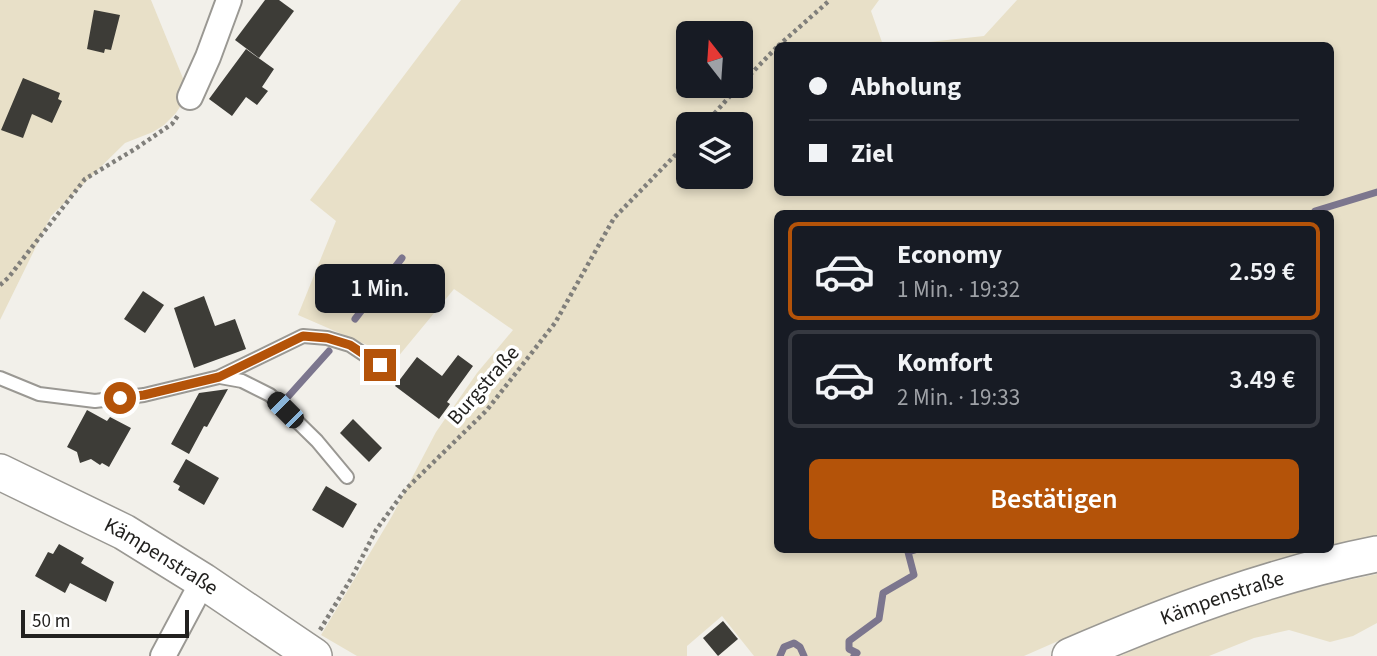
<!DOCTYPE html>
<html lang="de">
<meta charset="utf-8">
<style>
body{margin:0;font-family:"Source Sans 3",sans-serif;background:#242831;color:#f1f3f6;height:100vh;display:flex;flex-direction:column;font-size:26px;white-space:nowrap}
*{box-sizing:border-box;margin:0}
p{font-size:23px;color:#9ea1a6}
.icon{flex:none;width:38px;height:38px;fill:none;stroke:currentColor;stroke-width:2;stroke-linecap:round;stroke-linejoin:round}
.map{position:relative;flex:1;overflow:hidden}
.panel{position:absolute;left:774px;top:210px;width:560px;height:343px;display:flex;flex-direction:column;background:#171b24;border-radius:10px;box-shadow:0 4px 10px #0003}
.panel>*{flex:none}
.banner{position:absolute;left:774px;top:42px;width:560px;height:154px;border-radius:10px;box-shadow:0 4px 10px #0003;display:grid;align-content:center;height:154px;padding:0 35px;background:#171b24}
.needle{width:46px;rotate:343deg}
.tools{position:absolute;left:676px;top:21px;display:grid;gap:14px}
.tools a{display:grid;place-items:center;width:77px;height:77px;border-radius:10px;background:#171b24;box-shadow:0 4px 10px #0003;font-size:35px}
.scale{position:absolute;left:21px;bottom:18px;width:168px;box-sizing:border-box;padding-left:7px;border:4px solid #22211f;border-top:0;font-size:19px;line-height:24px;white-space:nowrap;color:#22211f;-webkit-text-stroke:5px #fff;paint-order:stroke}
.end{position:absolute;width:32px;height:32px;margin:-16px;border:9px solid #b45309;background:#fff;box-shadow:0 0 0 4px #fff}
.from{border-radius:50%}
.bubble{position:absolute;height:49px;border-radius:10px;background:#171b24;box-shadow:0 4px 10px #0003;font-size:23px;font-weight:600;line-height:49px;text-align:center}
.car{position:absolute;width:21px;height:42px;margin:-21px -10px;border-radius:9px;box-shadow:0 0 5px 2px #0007;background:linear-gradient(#222 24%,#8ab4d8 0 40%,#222 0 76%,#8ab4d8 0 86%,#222 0)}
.banner b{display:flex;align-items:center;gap:24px;height:66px;font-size:26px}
.banner b+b{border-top:2px solid #363941}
.banner i{width:18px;height:18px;background:#f1f3f6}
ul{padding:12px 0 0;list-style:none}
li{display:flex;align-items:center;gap:21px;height:98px;margin:0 14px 10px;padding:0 21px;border:4px solid #363941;border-radius:10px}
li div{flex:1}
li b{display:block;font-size:26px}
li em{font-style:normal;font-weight:600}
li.current{border-color:#b45309}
li>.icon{width:63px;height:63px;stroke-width:1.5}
.action{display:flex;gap:14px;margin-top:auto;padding:14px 35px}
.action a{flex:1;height:80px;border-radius:10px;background:#b45309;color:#fff;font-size:28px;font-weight:600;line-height:80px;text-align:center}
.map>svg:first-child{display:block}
.green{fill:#e8e0c8;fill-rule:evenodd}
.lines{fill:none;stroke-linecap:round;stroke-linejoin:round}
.stream{stroke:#7c768e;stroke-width:7}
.building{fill:#3d3c37}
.lane-casing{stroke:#9a9893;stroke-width:16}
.street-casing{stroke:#9a9893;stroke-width:28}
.secondary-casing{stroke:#9a9893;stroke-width:38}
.path{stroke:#807f7b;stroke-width:4.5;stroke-dasharray:3.5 3.5;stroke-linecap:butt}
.lane{stroke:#fff;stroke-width:12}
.street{stroke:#fff;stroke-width:24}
.secondary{stroke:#fff;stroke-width:35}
.route{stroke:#b45309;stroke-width:9}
.labels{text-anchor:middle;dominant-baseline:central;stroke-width:7;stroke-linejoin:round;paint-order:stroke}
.street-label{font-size:21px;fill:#22211f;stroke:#fff}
</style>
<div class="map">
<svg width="1377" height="656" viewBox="0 0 1377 656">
<rect width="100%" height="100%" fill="#f2f0ea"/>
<g class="green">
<path d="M0,0H151L189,93L176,113L164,125L153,132L125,143L51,216L0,320Z"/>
<path d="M461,0H879L871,11L883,45L777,46V192H1330V46L901,45L984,36L1017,0H1377V539L1330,547V214H777V550H1314L1175,594L1074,634L1024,656H754L722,616L687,646V656H357L321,635L392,516L436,432L477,373L513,330L454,289L397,358L298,315L336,221L310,200ZM688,33H740V86H688ZM688,124H740V177H688Z"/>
<path d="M1377,574V623L1353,636L1330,642L1289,630L1254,638L1209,656H1120C1204,618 1286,592 1377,574Z"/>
</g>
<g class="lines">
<g class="stream">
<path d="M1313,214L1315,211L1377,192"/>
<path d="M355,319L402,258"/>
<path d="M285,400L329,351"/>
<path d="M780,656L784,647L794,643L800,647L804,656"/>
<path d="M854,656L857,653L849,649V641L879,619L883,593L914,575L908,552L915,550"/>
</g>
</g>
<g class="building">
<path d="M265,0H279L294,11L259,58L235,40Z"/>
<path d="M94,10L120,15L111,50L105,49L104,53L87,49Z"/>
<path d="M246,49L274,69L262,87L268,91L257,105L246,97L232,116L209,99Z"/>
<path d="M23,78L60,93L58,99L62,101L52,123L32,114L23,138L1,130Z"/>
<path d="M143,291L164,305L145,333L124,319Z"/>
<path d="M204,296L215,326L235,319L246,349L194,368L174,308Z"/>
<path d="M458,355L473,366L447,402L450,404L439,419L395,386L417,357L442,376Z"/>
<path d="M228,389L207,427L204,426L189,454L171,444L199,393Z"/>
<path d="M87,410L107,421L110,417L131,428L109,467L102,463L100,465L91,459L80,463L77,452L67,447Z"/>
<path d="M353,419L382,448L369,462L340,433Z"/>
<path d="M186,459L219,478L204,505L178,490L180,486L173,482Z"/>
<path d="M326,486L357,504L343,528L312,510Z"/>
<path d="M59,544L84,558L81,563L114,582L106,602L70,583L65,593L35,576L48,552L53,554Z"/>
<path d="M723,621L738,639L718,656L703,638Z"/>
</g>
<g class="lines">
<defs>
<g id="lane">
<path d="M220,377L242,381L270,395L317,441L347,477"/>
<path d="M0,378L39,394L95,401L144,395L219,377L303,336L327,338L350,345L380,365"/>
</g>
<g id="street">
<path d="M190,97L208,57L229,0"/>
<path d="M163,656L203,581"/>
</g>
<g id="secondary">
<path id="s1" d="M0,472L124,532L203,581L314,656"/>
<path id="s2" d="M1070,656C1170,613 1271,575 1377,554"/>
</g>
</defs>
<use href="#lane" class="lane-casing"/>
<use href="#street" class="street-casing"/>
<use href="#secondary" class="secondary-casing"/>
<g class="path">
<path d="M778,46L830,0"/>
<path d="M740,85L777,47"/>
<path d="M705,124L739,86"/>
<path d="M0,285L8,278L85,179L135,149L172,124L179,114"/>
<path d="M320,630L352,577L376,530L406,489L487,410L555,323L614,218L688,142"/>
</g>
<use href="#lane" class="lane"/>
<use href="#street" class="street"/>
<use href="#secondary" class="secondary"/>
</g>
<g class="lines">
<path class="route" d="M120,398L144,395L219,377L303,336L327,338L350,345L380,365"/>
</g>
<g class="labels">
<g class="street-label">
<text transform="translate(483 385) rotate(-49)">Burgstraße</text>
<text stroke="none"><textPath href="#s1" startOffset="182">Kämpenstraße</textPath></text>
<text stroke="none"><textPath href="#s2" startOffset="163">Kämpenstraße</textPath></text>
</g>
</g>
</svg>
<div class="tools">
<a><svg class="needle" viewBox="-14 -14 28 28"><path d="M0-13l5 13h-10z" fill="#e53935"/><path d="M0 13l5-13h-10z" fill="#9ea1a6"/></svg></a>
<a><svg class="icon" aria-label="layers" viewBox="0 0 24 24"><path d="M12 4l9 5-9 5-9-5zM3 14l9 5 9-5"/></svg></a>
</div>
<div class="scale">50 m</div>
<i class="end from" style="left:120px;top:398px"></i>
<i class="end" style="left:380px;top:365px"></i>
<div class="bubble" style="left:315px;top:264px;width:130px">1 Min.</div>
<i class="car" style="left:285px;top:410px;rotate:315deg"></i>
<div class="banner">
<b><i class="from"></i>Abholung</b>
<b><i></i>Ziel</b>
</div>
<section class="panel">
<ul>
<li class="current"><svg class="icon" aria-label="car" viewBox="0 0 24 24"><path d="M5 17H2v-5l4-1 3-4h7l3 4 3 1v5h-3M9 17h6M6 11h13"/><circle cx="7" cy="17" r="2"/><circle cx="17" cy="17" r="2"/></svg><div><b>Economy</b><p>1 Min. · 19:32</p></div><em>2.59 €</em></li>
<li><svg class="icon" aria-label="car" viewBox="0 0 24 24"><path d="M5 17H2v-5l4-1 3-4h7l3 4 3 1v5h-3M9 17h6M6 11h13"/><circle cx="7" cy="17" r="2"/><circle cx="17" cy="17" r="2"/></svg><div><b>Komfort</b><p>2 Min. · 19:33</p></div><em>3.49 €</em></li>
</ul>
<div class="action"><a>Bestätigen</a></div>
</section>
</div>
